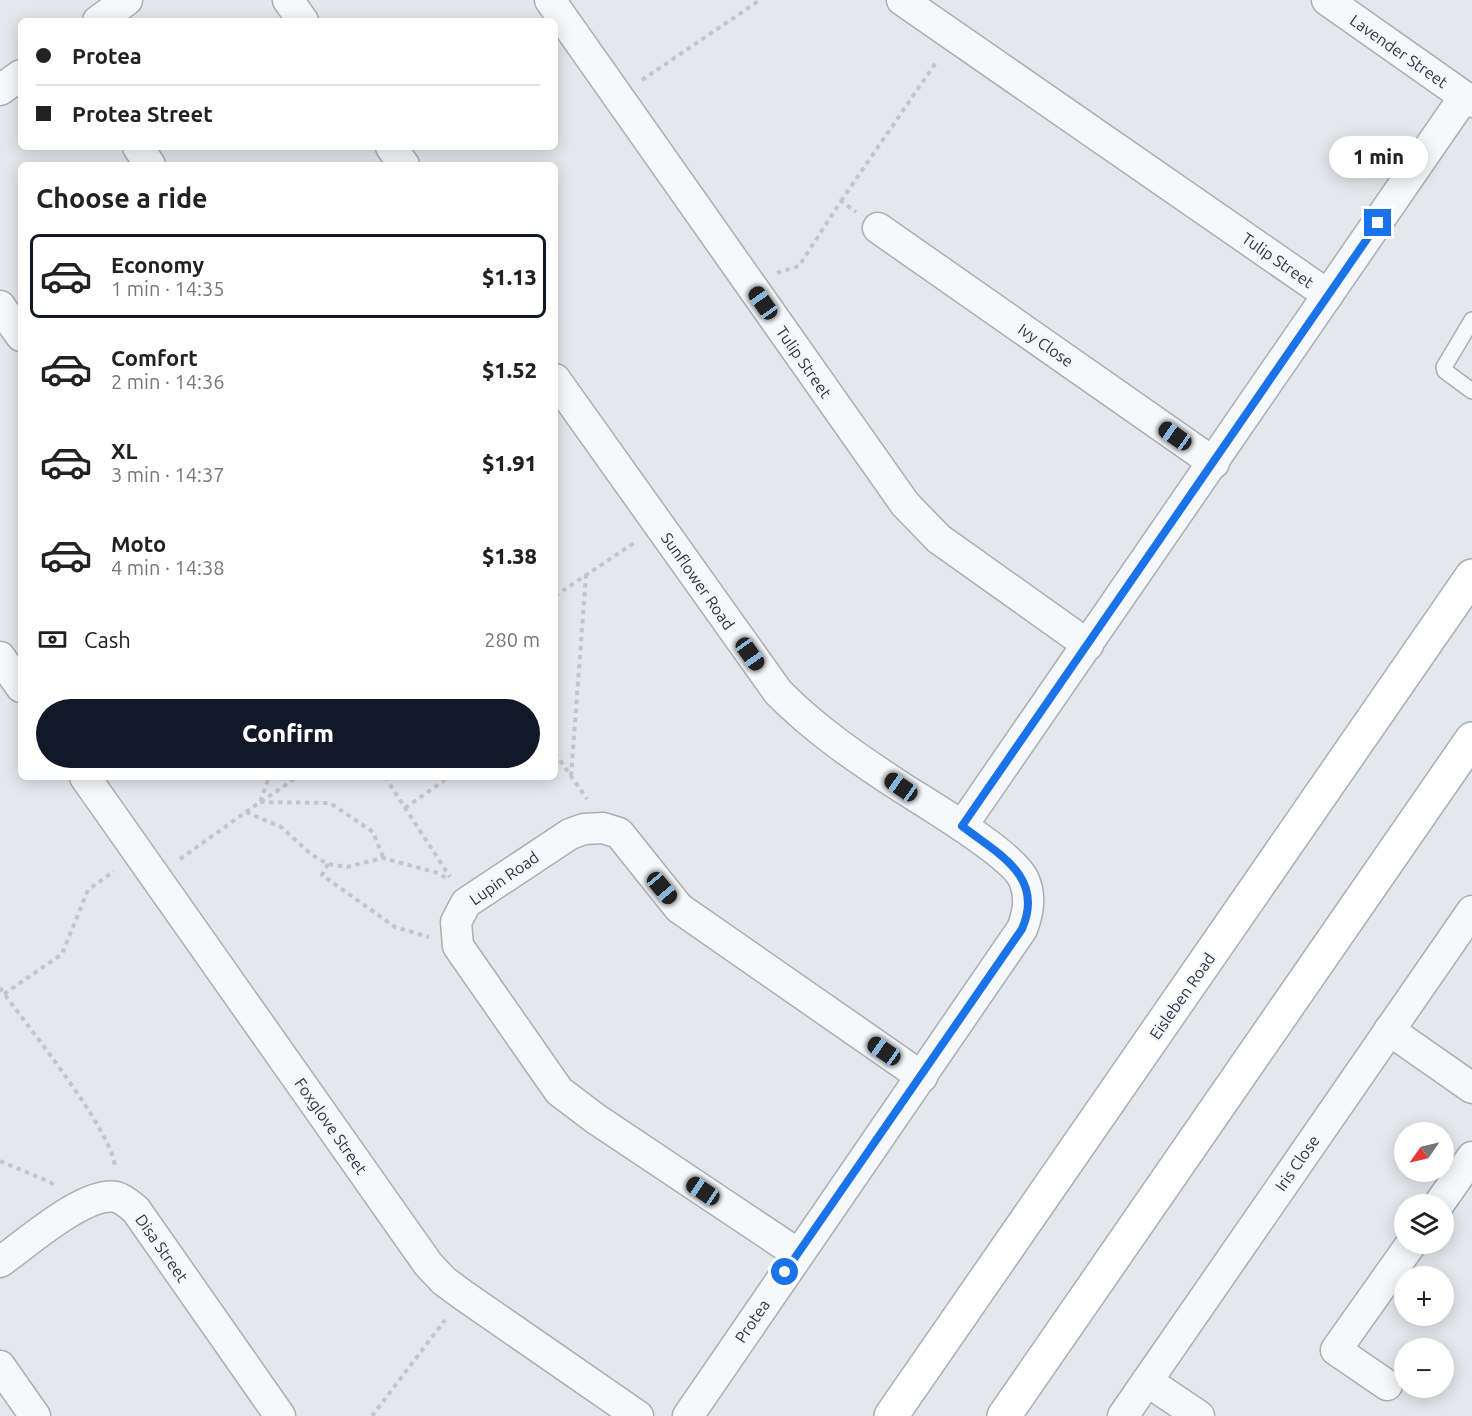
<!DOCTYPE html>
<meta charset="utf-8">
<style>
body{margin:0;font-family:Ubuntu,sans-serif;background:#f6f6f6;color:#222;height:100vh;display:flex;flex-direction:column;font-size:22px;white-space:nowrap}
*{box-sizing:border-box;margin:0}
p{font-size:20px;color:#767676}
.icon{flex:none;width:33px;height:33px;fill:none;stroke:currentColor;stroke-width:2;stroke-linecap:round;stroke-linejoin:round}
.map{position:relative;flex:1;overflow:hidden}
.sheet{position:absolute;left:18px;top:162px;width:540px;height:618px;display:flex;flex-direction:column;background:#fff;border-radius:9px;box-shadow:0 3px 15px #0003}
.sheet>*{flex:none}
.guide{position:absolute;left:18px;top:18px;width:540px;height:132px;border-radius:9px;box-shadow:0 3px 15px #0003;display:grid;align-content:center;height:132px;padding:0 18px;background:#fff}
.needle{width:39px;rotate:236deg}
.buttons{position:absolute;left:1394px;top:1122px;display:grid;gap:12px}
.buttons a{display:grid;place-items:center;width:60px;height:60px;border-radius:50%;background:#fff;box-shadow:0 3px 15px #0003;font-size:30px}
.end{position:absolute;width:27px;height:27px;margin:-14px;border:8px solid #1a73e8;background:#fff;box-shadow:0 0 0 3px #fff}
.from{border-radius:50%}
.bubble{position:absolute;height:42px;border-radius:21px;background:#fff;box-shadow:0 3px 15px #0003;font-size:20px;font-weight:800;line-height:42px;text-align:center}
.car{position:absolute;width:18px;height:36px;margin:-18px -9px;border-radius:8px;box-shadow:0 0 4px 2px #0007;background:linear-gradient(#222 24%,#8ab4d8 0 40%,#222 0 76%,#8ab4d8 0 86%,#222 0)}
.guide b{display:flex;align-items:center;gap:21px;height:57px;font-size:22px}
.guide b+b{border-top:2px solid #e0e0e0}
.guide i{width:15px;height:15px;background:#222}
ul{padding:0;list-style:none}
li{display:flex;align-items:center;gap:18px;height:84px;margin:0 12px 9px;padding:0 6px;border:3px solid transparent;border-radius:9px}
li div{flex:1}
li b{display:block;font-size:22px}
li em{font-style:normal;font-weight:800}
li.selected{border-color:#111827}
li>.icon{width:54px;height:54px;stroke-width:1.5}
h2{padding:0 18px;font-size:27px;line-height:72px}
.pay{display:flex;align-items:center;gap:15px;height:66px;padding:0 18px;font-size:22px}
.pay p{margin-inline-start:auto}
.button{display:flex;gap:12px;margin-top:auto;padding:12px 18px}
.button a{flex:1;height:69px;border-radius:36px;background:#111827;color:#fff;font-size:24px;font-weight:800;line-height:69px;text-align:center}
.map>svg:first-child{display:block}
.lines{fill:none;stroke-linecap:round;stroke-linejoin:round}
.service-casing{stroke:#a9aeb7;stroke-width:18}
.minor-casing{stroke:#a9aeb7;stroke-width:33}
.secondary-casing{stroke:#a9aeb7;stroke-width:36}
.path{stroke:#c2c5cb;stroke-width:4;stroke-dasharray:4.5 4.5;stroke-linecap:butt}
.service{stroke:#f7f8fa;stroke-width:15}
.minor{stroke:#f7f8fa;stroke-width:30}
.secondary{stroke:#fff;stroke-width:33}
.route{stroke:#1a73e8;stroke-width:8}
.labels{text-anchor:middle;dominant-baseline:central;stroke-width:4.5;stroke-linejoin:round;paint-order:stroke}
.street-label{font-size:16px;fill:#2b3445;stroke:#f4f6f9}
</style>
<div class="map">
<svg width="1472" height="1416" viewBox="0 0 1472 1416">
<rect width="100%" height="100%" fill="#e4e7ec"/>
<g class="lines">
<defs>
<path id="service" d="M1472,320L1444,367L1445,371L1472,391"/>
<g id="minor">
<path d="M288,0L303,21"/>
<path d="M550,0L905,504L939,539L1088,645"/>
<path d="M902,0L1328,295"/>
<path d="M1327,0L1472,102"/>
<path d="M98,21L127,0"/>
<path d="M0,90L21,75"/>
<path d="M138,147L150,165"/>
<path d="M391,147L404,165"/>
<path d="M878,228L1214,463"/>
<path d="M0,306L21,336"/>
<path d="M555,379L778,692C814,729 858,759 901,787C927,804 1013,854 1024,880C1031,896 1028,914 1022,929L688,1416"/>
<path d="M0,657L21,687"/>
<path d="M85,777L428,1264L444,1281L463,1295L638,1416"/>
<path d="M962,826L1464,97"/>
<path d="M1389,1030L1472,1088"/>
<path d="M1439,1204L1472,1157"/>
<path d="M798,1254L596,1119L559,1091L458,946L456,922L466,903L570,834L584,829L603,828L619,833L679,908L922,1077"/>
<path d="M0,1262C26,1244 85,1191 116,1197C124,1199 130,1205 136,1210L280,1416"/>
<path d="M0,1366L35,1416"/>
<path d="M1147,1381L1199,1416"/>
<path d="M1387,1385L1336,1350L1411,1244"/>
<path d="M1123,1416L1472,911"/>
</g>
<g id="secondary">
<path d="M891,1416L1472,576"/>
<path d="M1004,1416L1472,739"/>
</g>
</defs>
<use href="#service" class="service-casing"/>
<use href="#minor" class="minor-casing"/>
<use href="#secondary" class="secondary-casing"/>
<g class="path">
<path d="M642,80L760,0"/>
<path d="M841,201L937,61"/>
<path d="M777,273L799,266L841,201L856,212"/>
<path d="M555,596L634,543"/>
<path d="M555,753L587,799"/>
<path d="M571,776L586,575"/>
<path d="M385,777L450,877"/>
<path d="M260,802L330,803L373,832L383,857"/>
<path d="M261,802L297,777"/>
<path d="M405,808L449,777"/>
<path d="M246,812L281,827L312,855L328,864L347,867L383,858L438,873L449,880"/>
<path d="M180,859L260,802L269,777"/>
<path d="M328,864L322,875L395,927L429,937"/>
<path d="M0,988C25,1023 113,1131 115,1167"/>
<path d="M4,994L62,954L88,890L114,871"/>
<path d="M0,1161L50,1182L55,1186"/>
<path d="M372,1416L445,1320"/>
</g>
<use href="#service" class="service"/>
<use href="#minor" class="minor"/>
<use href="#secondary" class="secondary"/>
</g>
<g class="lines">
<path class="route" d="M785,1272L1022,929C1045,876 998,854 962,826L1378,223"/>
</g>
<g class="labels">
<g class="street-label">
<text transform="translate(1399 51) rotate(35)">Lavender Street</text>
<text transform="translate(1278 260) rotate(35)">Tulip Street</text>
<text transform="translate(1046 345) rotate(35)">Ivy Close</text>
<text transform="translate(804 362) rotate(55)">Tulip Street</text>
<text transform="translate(698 581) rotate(55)">Sunflower Road</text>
<text transform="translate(504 878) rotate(-35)">Lupin Road</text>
<text transform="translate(1182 996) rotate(-55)">Eisleben Road</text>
<text transform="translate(331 1126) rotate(55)">Foxglove Street</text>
<text transform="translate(1297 1163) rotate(-55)">Iris Close</text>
<text transform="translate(162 1248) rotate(55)">Disa Street</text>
<text transform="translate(752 1321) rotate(-56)">Protea</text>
</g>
</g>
</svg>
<div class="buttons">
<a><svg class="needle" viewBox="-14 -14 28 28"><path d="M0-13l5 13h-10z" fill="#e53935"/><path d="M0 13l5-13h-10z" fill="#767676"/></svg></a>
<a><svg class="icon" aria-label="layers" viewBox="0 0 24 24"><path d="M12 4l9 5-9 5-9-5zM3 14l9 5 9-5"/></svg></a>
<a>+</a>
<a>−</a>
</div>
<i class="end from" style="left:785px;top:1272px"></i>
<i class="end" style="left:1378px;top:223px"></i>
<div class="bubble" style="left:1329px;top:136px;width:99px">1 min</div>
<i class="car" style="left:763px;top:303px;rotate:325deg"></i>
<i class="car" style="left:1175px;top:436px;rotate:305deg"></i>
<i class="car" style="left:750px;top:654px;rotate:145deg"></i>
<i class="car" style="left:901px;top:787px;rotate:305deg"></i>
<i class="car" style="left:662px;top:888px;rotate:140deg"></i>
<i class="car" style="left:884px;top:1051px;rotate:305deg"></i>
<i class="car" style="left:703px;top:1191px;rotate:304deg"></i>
<div class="guide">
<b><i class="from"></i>Protea</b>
<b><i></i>Protea Street</b>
</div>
<section class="sheet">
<h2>Choose a ride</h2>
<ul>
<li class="selected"><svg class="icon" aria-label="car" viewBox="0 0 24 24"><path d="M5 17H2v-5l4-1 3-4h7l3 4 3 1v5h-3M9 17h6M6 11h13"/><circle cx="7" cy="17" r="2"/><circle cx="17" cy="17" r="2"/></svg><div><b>Economy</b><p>1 min · 14:35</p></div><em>$1.13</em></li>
<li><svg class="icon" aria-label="car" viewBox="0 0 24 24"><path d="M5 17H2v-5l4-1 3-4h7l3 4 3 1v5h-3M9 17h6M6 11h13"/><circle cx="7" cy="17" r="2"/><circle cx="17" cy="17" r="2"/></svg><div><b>Comfort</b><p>2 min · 14:36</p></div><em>$1.52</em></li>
<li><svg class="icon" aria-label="car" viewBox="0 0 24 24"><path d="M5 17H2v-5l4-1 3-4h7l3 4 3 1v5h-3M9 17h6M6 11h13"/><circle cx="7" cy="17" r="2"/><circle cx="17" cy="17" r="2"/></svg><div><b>XL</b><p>3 min · 14:37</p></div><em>$1.91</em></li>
<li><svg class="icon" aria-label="car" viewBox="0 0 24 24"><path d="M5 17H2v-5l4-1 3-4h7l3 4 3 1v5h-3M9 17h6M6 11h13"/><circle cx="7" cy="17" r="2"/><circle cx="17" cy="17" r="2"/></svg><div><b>Moto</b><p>4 min · 14:38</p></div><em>$1.38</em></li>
</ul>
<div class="pay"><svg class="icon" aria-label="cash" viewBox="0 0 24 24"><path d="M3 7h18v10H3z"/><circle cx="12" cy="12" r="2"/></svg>Cash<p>280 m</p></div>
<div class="button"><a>Confirm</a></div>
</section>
</div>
